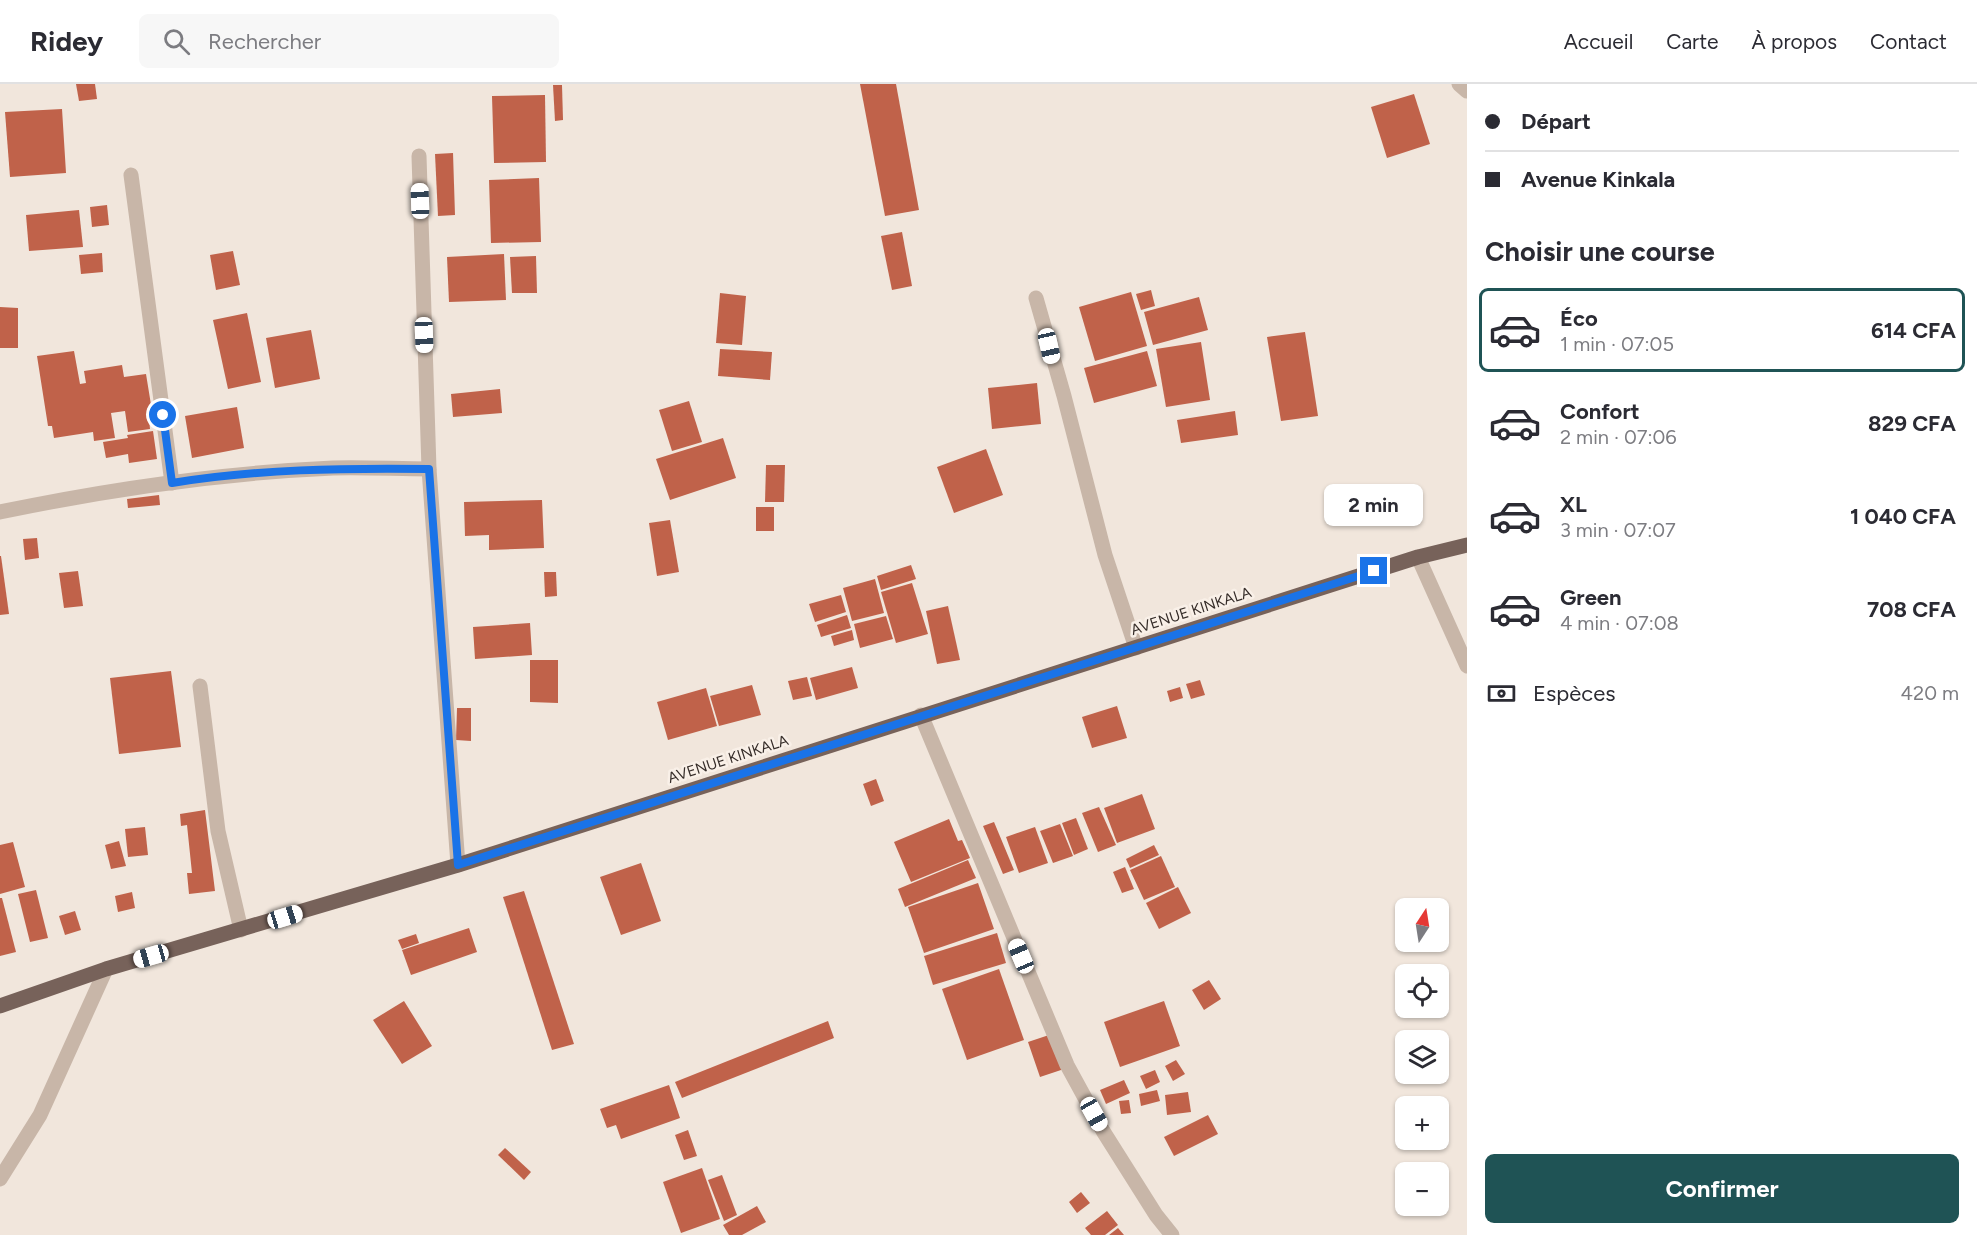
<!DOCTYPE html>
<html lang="fr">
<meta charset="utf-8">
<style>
body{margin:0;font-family:Figtree,sans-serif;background:#f7f7f7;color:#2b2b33;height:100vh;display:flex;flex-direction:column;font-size:22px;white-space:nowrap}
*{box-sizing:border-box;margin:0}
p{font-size:20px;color:#7c7c81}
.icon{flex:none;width:33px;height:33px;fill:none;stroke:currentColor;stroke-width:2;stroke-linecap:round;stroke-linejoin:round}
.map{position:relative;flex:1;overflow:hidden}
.side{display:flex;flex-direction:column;background:#fff;width:510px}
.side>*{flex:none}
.banner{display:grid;align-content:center;height:132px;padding:0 18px;background:#fff}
.needle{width:39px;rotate:12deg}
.fabs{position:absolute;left:1395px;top:814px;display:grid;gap:12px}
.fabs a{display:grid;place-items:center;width:54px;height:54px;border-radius:9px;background:#fff;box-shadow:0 2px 4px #0004;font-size:30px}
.end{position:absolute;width:27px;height:27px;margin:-14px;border:8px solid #1a73e8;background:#fff;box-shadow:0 0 0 3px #fff}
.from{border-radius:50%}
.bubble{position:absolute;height:42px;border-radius:9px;background:#fff;box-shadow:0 2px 4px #0004;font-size:20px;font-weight:700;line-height:42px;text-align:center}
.car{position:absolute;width:18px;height:36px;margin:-18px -9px;border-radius:8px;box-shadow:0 0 4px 2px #0007;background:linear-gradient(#fff 24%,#345 0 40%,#fff 0 76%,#345 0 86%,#fff 0)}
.banner b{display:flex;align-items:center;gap:21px;height:57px;font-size:22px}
.banner b+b{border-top:2px solid #e1e1e2}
.banner i{width:15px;height:15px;background:#2b2b33}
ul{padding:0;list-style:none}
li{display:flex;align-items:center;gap:18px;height:84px;margin:0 12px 9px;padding:0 6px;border:3px solid transparent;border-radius:9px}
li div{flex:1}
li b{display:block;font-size:22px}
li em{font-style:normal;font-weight:700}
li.selected{border-color:#1f5355}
li>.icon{width:54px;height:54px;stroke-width:1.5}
h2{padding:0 18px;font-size:27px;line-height:72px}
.pay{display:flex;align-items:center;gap:15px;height:66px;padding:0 18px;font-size:22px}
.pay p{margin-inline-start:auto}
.primary-button{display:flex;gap:12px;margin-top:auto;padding:12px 18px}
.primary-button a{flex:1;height:69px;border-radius:9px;background:#1f5355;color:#fff;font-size:24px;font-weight:700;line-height:69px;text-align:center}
header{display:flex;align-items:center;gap:36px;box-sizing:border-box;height:84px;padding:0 30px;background:#fff;border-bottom:2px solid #e1e1e2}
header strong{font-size:28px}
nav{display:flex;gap:33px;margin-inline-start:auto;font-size:21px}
.search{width:420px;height:54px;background:#f7f7f7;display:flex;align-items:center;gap:15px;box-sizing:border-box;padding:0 21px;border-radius:9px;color:#7c7c81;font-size:22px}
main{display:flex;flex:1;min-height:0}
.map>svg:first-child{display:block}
.building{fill:#c0624a}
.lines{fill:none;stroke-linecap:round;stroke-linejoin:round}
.minor{stroke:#c8b6a8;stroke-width:15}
.primary{stroke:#77625a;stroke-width:15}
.route{stroke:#1a73e8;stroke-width:8}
.labels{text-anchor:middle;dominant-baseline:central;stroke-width:5;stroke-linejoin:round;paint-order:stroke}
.street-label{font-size:15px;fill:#352c28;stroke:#f9f0e8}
</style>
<header>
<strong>Ridey</strong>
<div class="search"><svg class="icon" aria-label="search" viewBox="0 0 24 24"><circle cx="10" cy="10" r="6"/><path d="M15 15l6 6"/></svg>Rechercher</div>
<nav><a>Accueil</a><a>Carte</a><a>À propos</a><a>Contact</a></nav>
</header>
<main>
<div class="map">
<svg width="1467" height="1151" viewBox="0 0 1467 1151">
<rect width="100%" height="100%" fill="#f1e6dc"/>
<g class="building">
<path d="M76,0H95L97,15L79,17Z"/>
<path d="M860,0H896L919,126L885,132Z"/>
<path d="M553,1H562L563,36L555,37Z"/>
<path d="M1414,10L1430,60L1387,74L1371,23Z"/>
<path d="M545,11L546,78L494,79L492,12Z"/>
<path d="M62,25L66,89L10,93L5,28Z"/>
<path d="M453,69L455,131L438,132L435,70Z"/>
<path d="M539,94L541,158L491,159L489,96Z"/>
<path d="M107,121L109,141L92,143L90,123Z"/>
<path d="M79,126L83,163L29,167L26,131Z"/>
<path d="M902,148L912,202L892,206L881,152Z"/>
<path d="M233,167L240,201L216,206L210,171Z"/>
<path d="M102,169L103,188L81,190L79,171Z"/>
<path d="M504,170L506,216L449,218L447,173Z"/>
<path d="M536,172L537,209H512L510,173Z"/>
<path d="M1151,206L1155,222L1141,226L1136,210Z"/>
<path d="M1131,208L1147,262L1095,277L1079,223Z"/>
<path d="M720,209L746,212L742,261L716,259Z"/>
<path d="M1199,213L1208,246L1153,261L1144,228Z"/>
<path d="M0,223L18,224V264H0Z"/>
<path d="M247,229L261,298L228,305L213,236Z"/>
<path d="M311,246L320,295L275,304L266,254Z"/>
<path d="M1305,248L1318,332L1281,337L1267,253Z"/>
<path d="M1201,258L1210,316L1166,323L1156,265Z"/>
<path d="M720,265L772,268L770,296L718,292Z"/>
<path d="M74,267L80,300L86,299L84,287L122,281L124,293L146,290L153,333L149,334L150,345L128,348L125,327L111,329L115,354L94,357L93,348L54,354L52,342H48L37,272Z"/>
<path d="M1147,267L1157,302L1094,319L1084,284Z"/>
<path d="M1037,299L1041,340L992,345L988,304Z"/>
<path d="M500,305L502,329L453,333L451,310Z"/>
<path d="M689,317L702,358L672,367L659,326Z"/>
<path d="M237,323L244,364L192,374L185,332Z"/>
<path d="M1235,327L1238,351L1181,359L1177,336Z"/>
<path d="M153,347L157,375L129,379L128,370L106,374L103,358L128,354L127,351Z"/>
<path d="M723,354L736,394L670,416L656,375Z"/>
<path d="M986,365L1003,411L954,429L937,383Z"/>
<path d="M766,381H785L784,418H765Z"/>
<path d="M159,411L160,421L128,424L127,415Z"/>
<path d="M542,416L544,464L489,466V451L465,452L464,418Z"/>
<rect x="756" y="423" width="18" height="24"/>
<path d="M670,436L679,488L657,492L649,439Z"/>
<path d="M37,454L39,474L25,476L23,455Z"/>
<path d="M0,472H1L9,530L0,531Z"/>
<path d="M911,481L916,495L881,506L877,492Z"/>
<path d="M78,487L83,522L64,524L59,489Z"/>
<path d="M544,488H556L557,512L545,513Z"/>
<path d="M875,495L884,529L852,537L843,504Z"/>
<path d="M912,499L928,550L896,559L881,508Z"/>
<path d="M841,511L846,528L815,538L809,520Z"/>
<path d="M948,522L960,576L937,580L926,527Z"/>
<path d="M847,531L851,544L821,553L817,541Z"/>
<path d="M886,532L893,555L860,564L854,540Z"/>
<path d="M530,539L532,571L475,575L473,543Z"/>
<path d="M852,546L854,556L834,562L831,552Z"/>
<path d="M530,576H558V619L530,618Z"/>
<path d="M852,583L858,604L816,616L810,594Z"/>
<path d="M171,587L181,663L119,670L110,594Z"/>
<path d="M807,593L812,612L793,616L788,597Z"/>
<path d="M1200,596L1205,611L1191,615L1186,600Z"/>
<path d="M752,601L761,631L719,642L710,612Z"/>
<path d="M1180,603L1183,614L1170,618L1167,607Z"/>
<path d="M706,604L717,642L668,656L657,618Z"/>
<path d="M1117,622L1127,654L1092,664L1082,633Z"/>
<path d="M457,624H471V657L456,656Z"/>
<path d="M876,695L884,717L871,722L863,700Z"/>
<path d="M1142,710L1155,745L1117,759L1104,724Z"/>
<path d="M1099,723L1116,761L1098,768L1082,729Z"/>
<path d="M205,726L215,807L189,810L187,789H192L187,741L181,742L180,730Z"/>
<path d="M1076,734L1088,765L1074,771L1062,739Z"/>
<path d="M949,735L958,757L962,756L970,774L911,798L894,758Z"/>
<path d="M994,738L1014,786L1003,790L983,742Z"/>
<path d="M1060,740L1073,772L1053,779L1040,747Z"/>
<path d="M145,743L148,771L128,773L125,745Z"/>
<path d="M1035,743L1048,779L1019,789L1006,753Z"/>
<path d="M119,757L126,782L111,785L105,761Z"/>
<path d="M13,758L25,803L0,810V761Z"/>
<path d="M1154,761L1159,771L1130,784L1126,775Z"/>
<path d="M1161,772L1175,803L1144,816L1130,786Z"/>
<path d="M968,776L976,794L905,823L898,805Z"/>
<path d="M641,779L661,837L621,851L600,793Z"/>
<path d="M1125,783L1134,805L1122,809L1113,788Z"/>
<path d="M978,799L994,845L924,869L908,823Z"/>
<path d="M1178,803L1191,829L1159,845L1146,819Z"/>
<path d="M36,806L48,854L30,858L18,810Z"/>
<path d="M524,807L574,960L552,966L503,813Z"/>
<path d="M132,808L135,824L118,828L115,812Z"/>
<path d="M0,814H2L16,868L0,872Z"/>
<path d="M75,827L81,846L65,851L59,832Z"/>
<path d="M469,844L477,868L411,891L402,866Z"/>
<path d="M997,849L1006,879L933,901L924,872Z"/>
<path d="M416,850L419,859L402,865L398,856Z"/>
<path d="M999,885L1024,956L967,976L942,905Z"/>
<path d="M1209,896L1221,915L1204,926L1192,906Z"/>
<path d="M404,917L432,962L402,980L373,936Z"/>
<path d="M1164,917L1180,962L1120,983L1104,938Z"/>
<path d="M828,937L834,954L682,1014L675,998Z"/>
<path d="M1052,950L1064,985L1040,993L1028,958Z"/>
<path d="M1176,976L1185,990L1173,997L1165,982Z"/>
<path d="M1155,986L1160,998L1146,1005L1140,992Z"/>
<path d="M1124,996L1130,1009L1106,1020L1100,1006Z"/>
<path d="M669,1001L680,1034L621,1055L616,1041L607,1044L600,1025Z"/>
<path d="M1157,1006L1160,1017L1141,1022L1139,1010Z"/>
<path d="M1188,1008L1191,1028L1167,1031L1165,1011Z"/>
<path d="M1129,1016L1131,1029L1121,1030L1119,1017Z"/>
<path d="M1208,1031L1218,1050L1174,1072L1164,1053Z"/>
<path d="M688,1046L697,1072L684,1076L675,1051Z"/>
<path d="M505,1064L531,1088L524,1096L498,1071Z"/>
<path d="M702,1084L720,1135L681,1149L663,1098Z"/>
<path d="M722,1091L737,1131L724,1137L708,1096Z"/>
<path d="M1081,1108L1090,1119L1077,1129L1069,1118Z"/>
<path d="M757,1122L766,1138L742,1151H729L723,1141Z"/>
<path d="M1107,1127L1118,1141L1105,1151H1091L1085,1144Z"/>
<path d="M1118,1144L1124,1151H1109Z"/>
</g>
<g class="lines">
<g class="minor">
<path d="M1459,0L1467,7"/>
<path d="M419,72L429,385L458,781"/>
<path d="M131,91L172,399"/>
<path d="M1036,214L1064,312L1105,471L1136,564"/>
<path d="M0,428C110,405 221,389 333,384C365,383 397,385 429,385"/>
<path d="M1418,473L1467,582"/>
<path d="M200,602L218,747L241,846"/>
<path d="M921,631L1067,981L1103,1047L1156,1131L1172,1151"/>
<path d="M0,1095L40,1031L106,885"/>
</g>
<path class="primary" d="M0,922L106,885L458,781L1418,473L1467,461"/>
</g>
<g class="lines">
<path class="route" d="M163,331L172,399C257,385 343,384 429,385L458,781L1374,487"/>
</g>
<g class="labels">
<g class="street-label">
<text transform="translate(1191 527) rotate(-18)">AVENUE KINKALA</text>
<text transform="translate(728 675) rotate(-18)">AVENUE KINKALA</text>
</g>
</g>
</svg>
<div class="fabs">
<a><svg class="needle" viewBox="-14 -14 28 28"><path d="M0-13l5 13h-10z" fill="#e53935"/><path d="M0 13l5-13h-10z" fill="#7c7c81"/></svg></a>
<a><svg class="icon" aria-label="locate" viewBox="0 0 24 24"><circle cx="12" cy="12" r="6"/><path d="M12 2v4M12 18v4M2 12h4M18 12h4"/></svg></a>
<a><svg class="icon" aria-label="layers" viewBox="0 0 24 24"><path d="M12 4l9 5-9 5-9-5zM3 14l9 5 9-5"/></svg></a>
<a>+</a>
<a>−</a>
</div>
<i class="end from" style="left:163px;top:331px"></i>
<i class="end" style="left:1374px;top:487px"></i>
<div class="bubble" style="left:1324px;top:400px;width:99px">2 min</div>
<i class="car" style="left:420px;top:117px;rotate:358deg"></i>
<i class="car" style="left:424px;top:251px;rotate:178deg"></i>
<i class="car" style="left:1049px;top:262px;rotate:167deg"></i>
<i class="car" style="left:285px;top:833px;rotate:73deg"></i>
<i class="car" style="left:151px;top:872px;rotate:254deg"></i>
<i class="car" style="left:1021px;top:872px;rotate:337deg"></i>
<i class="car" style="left:1094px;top:1030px;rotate:151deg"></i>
</div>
<section class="side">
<div class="banner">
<b><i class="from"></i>Départ</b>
<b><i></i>Avenue Kinkala</b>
</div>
<h2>Choisir une course</h2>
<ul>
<li class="selected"><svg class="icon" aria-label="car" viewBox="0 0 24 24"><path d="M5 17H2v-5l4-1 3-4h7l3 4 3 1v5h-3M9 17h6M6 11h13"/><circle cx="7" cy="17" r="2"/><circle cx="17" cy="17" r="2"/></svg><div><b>Éco</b><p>1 min · 07:05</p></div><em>614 CFA</em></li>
<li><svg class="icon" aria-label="car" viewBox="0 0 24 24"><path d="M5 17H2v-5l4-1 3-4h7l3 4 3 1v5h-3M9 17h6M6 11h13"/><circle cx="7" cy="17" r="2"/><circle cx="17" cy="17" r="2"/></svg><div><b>Confort</b><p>2 min · 07:06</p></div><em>829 CFA</em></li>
<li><svg class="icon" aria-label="car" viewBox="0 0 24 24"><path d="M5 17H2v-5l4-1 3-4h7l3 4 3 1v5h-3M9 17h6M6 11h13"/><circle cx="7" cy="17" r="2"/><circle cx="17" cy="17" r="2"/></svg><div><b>XL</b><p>3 min · 07:07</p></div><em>1 040 CFA</em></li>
<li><svg class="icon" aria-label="car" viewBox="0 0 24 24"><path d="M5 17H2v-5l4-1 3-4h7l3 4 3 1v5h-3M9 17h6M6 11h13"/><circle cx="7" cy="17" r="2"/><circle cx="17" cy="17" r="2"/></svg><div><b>Green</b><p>4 min · 07:08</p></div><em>708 CFA</em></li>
</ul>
<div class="pay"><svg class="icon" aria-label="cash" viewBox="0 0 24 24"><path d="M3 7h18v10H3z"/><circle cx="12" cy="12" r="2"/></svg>Espèces<p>420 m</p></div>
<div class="primary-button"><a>Confirmer</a></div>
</section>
</main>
